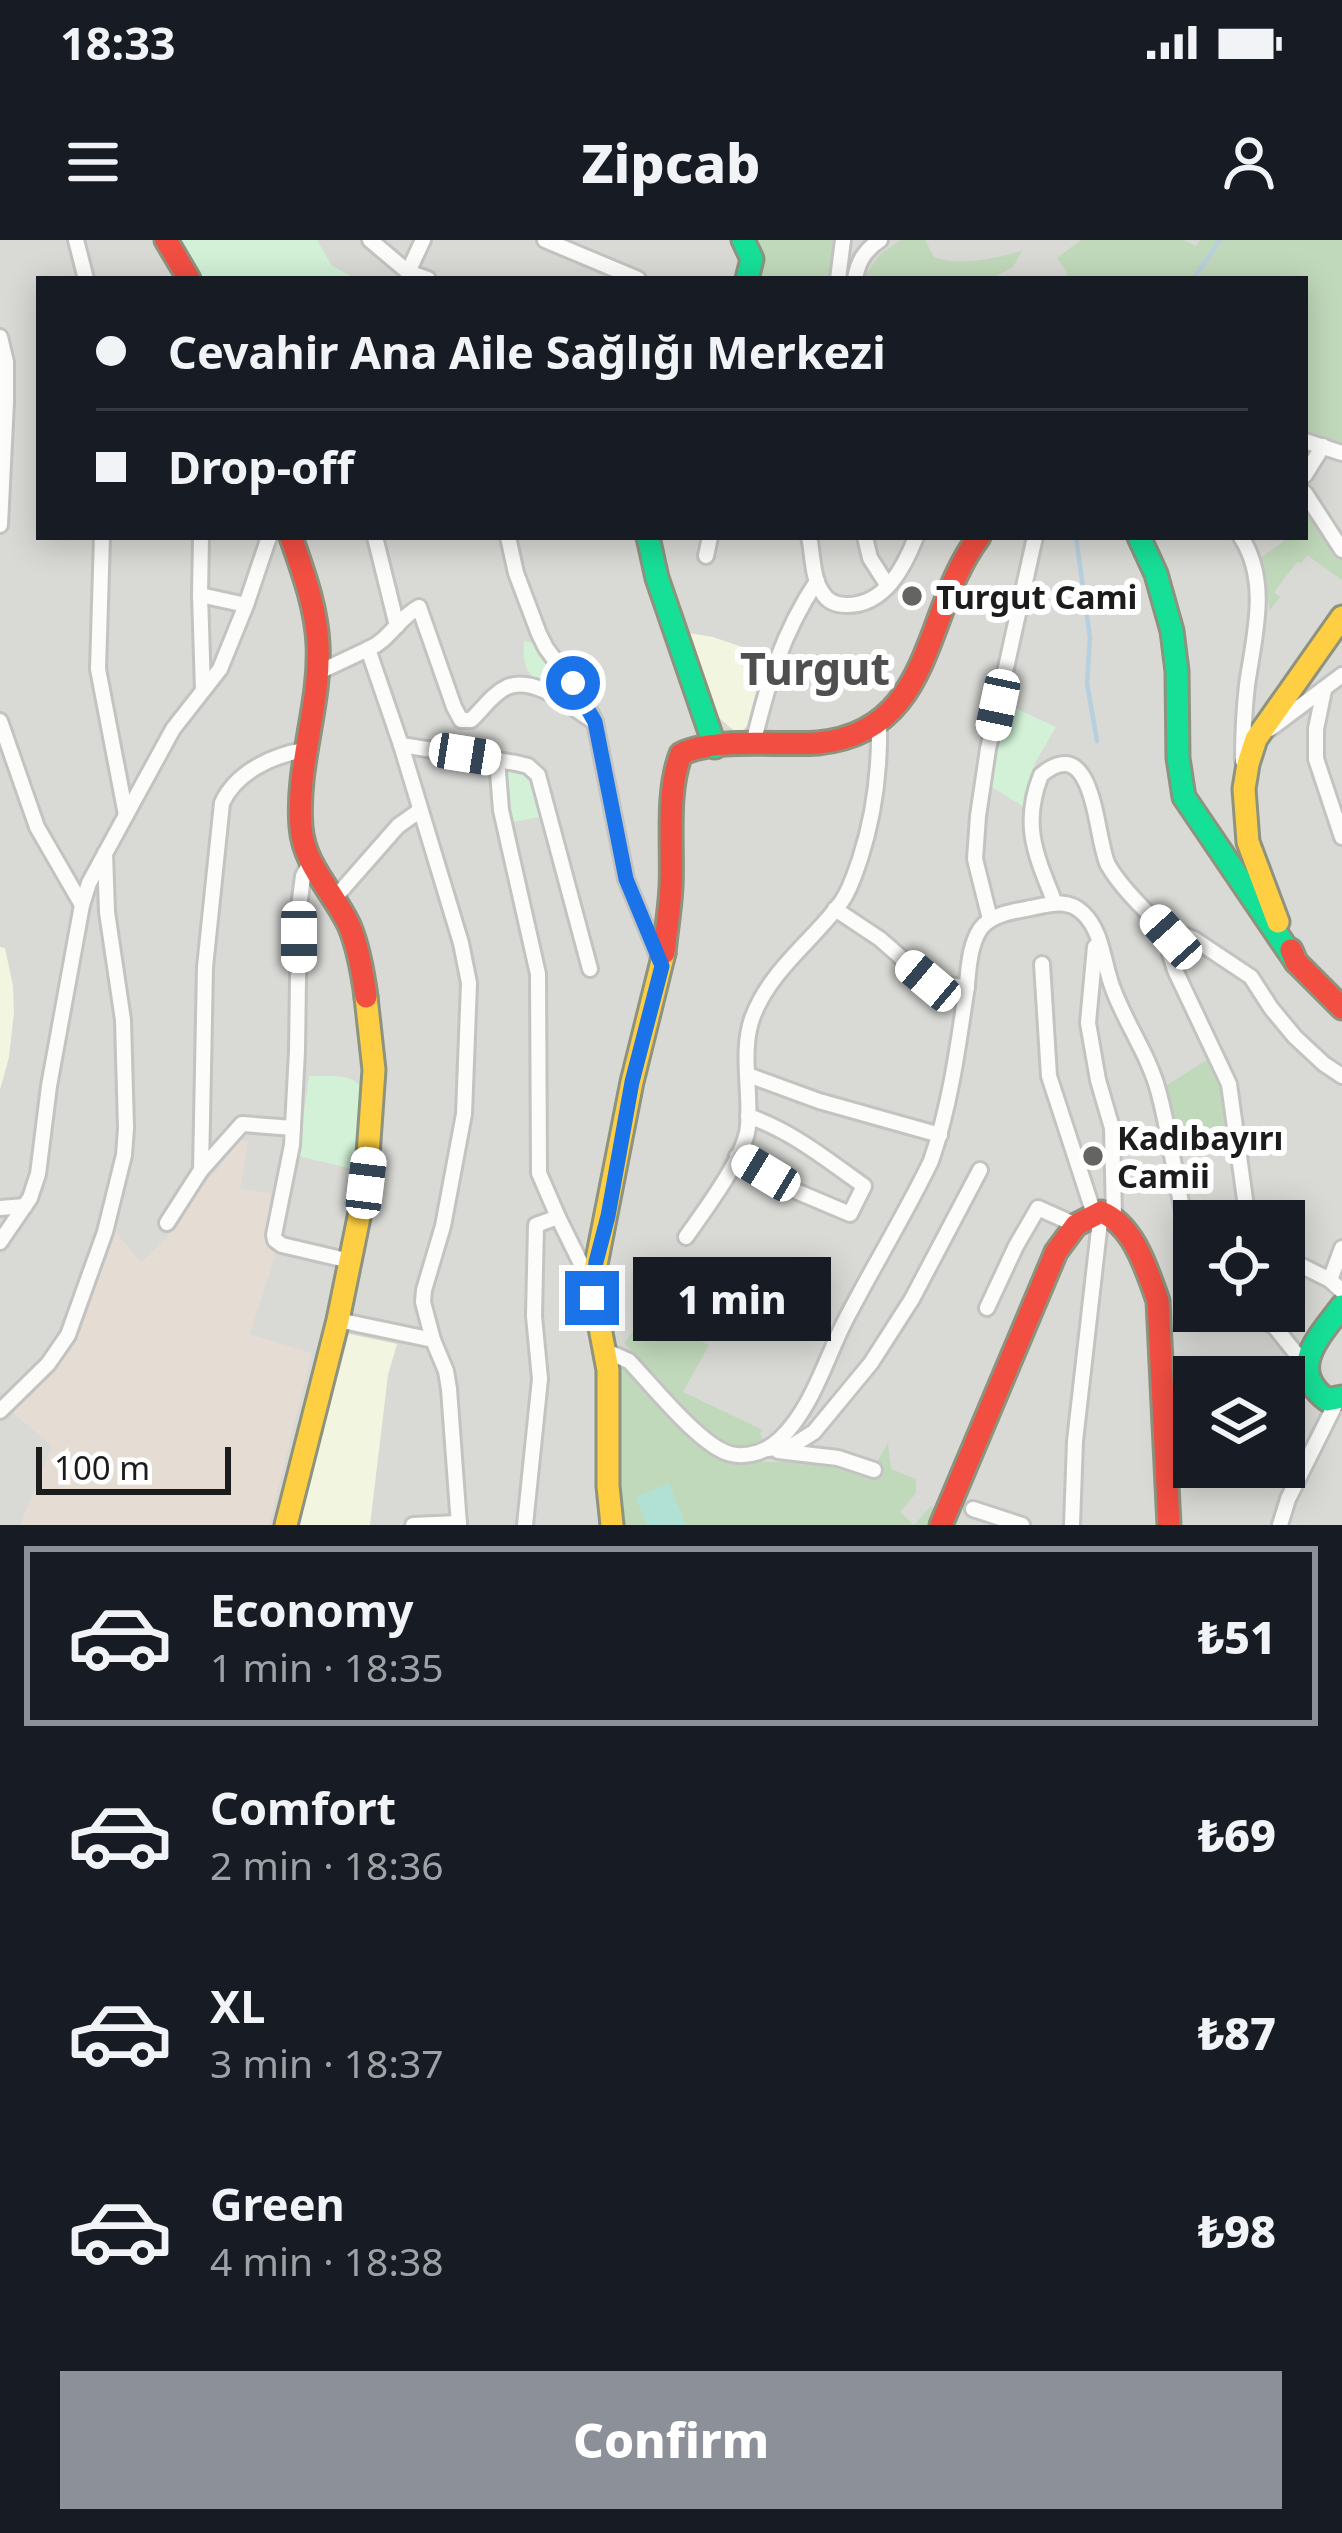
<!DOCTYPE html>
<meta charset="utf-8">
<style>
body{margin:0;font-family:"Noto Sans",sans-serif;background:#20242c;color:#f1f3f6;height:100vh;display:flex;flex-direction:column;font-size:45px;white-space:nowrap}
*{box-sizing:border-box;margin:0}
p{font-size:39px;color:#9ea1a6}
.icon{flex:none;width:66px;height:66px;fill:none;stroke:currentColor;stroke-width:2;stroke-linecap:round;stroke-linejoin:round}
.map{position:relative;height:1285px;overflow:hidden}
.details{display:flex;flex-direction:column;background:#171b24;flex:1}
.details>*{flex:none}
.hud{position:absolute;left:36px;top:36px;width:1272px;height:264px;border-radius:0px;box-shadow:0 6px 30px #0003;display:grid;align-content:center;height:264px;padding:0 60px;background:#171b24}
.controls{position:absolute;left:1173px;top:960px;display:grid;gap:24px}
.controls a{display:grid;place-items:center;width:132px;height:132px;border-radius:0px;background:#171b24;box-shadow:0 6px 30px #0003;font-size:60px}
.scale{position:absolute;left:36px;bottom:30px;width:195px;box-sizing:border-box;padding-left:12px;border:6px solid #1c1c1c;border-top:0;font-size:33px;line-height:42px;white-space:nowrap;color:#1c1c1c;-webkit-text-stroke:9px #fff;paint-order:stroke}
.end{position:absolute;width:54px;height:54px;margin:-27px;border:15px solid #1a73e8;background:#fff;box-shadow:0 0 0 6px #fff}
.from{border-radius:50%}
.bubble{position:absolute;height:84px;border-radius:0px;background:#171b24;box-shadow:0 6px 30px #0003;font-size:39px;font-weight:800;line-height:84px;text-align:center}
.car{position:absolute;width:36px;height:72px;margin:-36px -18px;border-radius:15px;box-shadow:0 0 9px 3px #0007;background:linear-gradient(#fff 24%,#345 0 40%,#fff 0 76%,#345 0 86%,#fff 0)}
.hud b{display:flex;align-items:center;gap:42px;height:114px;font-size:45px}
.hud b+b{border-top:3px solid #363941}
.hud i{width:30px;height:30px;background:#f1f3f6}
ul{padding:21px 0 0;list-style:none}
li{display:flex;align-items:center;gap:36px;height:180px;margin:0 24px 18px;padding:0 36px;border:6px solid transparent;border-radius:0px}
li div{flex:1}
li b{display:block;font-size:45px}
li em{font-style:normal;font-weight:800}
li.current{border-color:#8c9099}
li>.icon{width:108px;height:108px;stroke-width:1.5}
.button{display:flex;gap:24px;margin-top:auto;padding:24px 60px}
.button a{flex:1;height:138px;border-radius:0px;background:#8c9099;color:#fff;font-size:48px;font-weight:800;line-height:138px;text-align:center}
.status{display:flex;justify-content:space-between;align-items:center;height:84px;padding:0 60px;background:#171b24;direction:ltr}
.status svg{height:33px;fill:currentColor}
header{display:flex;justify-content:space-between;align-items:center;height:156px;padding:0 60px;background:#171b24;font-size:54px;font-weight:800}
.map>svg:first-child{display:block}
.residential{fill:#d9d9d6;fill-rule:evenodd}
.education{fill:#f2f5df}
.military{fill:#e5dcd4}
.forest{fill:#c1d9bb}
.park{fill:#d2f1d7}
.pitch{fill:#b1e1d4}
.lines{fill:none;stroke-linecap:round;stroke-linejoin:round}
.stream{stroke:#b8d0dd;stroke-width:4.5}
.street-casing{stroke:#c3c3c1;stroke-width:20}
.fast-casing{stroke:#8e937e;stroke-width:27}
.slow-casing{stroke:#8e937e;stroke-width:27}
.jam-casing{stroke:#8e937e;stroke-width:27}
.street{stroke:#fcfcfb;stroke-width:14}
.fast{stroke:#16e098;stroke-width:21}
.slow{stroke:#ffcf43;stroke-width:21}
.jam{stroke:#f24e42;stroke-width:21}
.route{stroke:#1a73e8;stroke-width:15}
.poi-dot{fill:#646462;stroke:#fff;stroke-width:4.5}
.labels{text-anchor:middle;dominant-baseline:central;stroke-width:12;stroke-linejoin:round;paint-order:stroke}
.poi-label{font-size:33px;font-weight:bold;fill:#1c1c1c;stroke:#fff;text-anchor:start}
.district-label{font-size:45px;font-weight:bold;fill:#4f4f4f;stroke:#fff}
</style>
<div class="status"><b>18:33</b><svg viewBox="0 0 49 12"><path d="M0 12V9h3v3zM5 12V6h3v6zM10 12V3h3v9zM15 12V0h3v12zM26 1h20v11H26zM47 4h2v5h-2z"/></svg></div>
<header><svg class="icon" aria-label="menu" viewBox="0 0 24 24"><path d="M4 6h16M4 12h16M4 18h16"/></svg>Zipcab<svg class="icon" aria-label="person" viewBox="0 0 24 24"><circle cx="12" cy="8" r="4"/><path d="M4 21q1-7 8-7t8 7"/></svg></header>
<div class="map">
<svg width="1342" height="1285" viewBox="0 0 1342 1285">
<rect width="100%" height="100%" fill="#eaeae5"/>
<path class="residential" d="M0,0H1342V1285H0ZM39,39H1305V297H39ZM1194,981H1284V1071H1194ZM1194,1137H1284V1227H1194Z"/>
<g class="education">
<path d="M689,393L713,397L766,415L747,486L739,495L710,470L682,395Z"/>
<path d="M0,707L5,708L13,746L14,773L9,817L0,850Z"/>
<path d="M349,1094L397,1104L388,1135L370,1285H298Z"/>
</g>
<path class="military" d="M240,898L248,903L240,949L271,953L266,998L275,1016L250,1094L312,1113L269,1285H20L52,1206L12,1172L61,1121L74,1099L113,989L141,1022L167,997L199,949L217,930Z"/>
<g class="forest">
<path d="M750,0H836L832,39H752Z"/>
<path d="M901,0H925L934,17C961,27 995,18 1022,11L1013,27L991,39H863L880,14Z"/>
<path d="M1081,0H1184L1196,6L1200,0H1342V209L1305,197V39H1060L1068,34L1057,18Z"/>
<path d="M1305,264L1342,320V340L1307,315L1301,323L1297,322L1274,352L1280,357L1270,370L1260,318L1290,297H1305Z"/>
<path d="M1210,818L1227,858L1232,895L1176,909L1162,848Z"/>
<path d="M643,1073L709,1105L683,1152L763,1190L760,1194L764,1201C742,1213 725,1206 706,1191L624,1103L640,1082Z"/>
<path d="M624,1126L712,1216L729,1222H820L869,1236L888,1203L891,1229L916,1239V1253L900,1272L914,1285L931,1266L937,1272L932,1285H620L615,1131Z"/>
</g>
<g class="park">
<path d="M181,0H317L332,26L357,39H203Z"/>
<path d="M524,401L536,403L540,414L570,457H563C535,438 521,438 524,401Z"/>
<path d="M1004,463L1056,487L1035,523L1024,567L988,545Z"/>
<path d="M509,527C533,534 538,554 544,576L509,583L505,534Z"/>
<path d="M309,836C329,837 358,831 364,854L352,929L298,916Z"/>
</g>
<path class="pitch" d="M669,1243L686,1285H647L636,1257Z"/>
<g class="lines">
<g class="stream">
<path d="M1193,39L1220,0"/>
<path d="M1076,297L1090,398L1087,443L1097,501"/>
</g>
<defs>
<g id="street">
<path d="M76,0L86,39"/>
<path d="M370,0L408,32L428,39"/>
<path d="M545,0L638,39"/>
<path d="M408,32L423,0"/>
<path d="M838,39L843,0"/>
<path d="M855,39C858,21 865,10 880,0"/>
<path d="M0,97L6,122V162L0,285"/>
<path d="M1305,201L1342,213"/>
<path d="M1305,235L1323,206"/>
<path d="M1305,253L1342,310"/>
<path d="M102,297L98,429L126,575"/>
<path d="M201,297L200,355L246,365"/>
<path d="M375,297L397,386"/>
<path d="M508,297L516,333L539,394L546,408L583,458L595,482L626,639L660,721"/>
<path d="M809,297C813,314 812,338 822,352C827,361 836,365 846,365C884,366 904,328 916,297"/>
<path d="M865,297L870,318L888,346"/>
<path d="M1241,297C1270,342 1254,396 1247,445C1244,471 1243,496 1243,521"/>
<path d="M706,316L710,297"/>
<path d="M200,355L203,450"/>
<path d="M368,409C390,400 398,378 419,367L454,467L461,480H471C482,470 492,454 507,447C535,435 572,468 595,482"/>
<path d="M317,433L368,409L401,505L461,703L469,743L464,874L443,986L424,1050L423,1062L433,1100"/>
<path d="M1324,450L1316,489V519L1342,597"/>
<path d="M0,481L37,587L82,665"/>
<path d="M1270,489L1342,435"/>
<path d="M753,504C768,442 782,394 817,341"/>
<path d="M401,505L516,523L528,526L538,535L590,729"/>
<path d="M497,519L501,570L538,734L539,933L558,977L591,1044"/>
<path d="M310,623L303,636L299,667L297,811L292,905L274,995L275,1000L282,1005L350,1021"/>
<path d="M333,660L398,586L419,571"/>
<path d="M1055,663C1036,616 1021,585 1041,535C1096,489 1095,600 1108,625C1123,651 1151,675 1171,697"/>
<path d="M835,669L880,699L928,741L967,748"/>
<path d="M990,679L975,619L978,576L988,509L1035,297"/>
<path d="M1171,697L1170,714L1175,730L1229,844L1248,981"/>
<path d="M1171,697L1186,696L1194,699L1251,737L1271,768L1295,797L1324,824L1342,836"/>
<path d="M1095,707L1088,783L1098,840L1112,888L1114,977"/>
<path d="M1042,724L1049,836L1094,974"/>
<path d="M748,835L819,861L940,895"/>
<path d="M737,916L798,952L850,974L864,946C826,919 792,891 748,876"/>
<path d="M201,930L242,884L293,888"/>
<path d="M0,968L25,966"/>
<path d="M167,983L201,930L205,727L222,563C236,532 273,515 305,510"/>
<path d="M686,997C704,971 746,916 748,886C751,851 740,809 753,776C771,729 814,700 842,661C851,648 855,633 860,619C875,573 880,531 879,483"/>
<path d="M0,1002L30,958L38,934L49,846L82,665L89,643L173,489L220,429L246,365L269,297"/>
<path d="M1284,1017L1330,1040L1342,1051"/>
<path d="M1330,1040L1342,1008"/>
<path d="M987,1068L1016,1006L1038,968L1076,985"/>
<path d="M1248,1071L1275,1087L1306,1126"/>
<path d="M338,1080L433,1100L446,1131L449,1149L459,1285"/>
<path d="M605,1116L613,1114L629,1121C651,1144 702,1208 731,1214C749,1218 768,1211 781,1198C811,1169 825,1122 843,1085C871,1030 904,977 931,921C949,869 957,814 965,759C969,737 967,708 981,688C992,674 1015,671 1031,668C1050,664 1068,658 1083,673C1103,692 1103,724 1113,749C1126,784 1148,814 1158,850C1173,903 1176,959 1194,1011"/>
<path d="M0,1171L48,1124L68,1095L105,992L124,915L126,888L123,780L107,672L105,613"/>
<path d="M769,1209L795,1204L814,1192L871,1123L912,1059L980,930"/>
<path d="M778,1211L838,1218L874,1230"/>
<path d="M973,1269L1022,1285"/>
<path d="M413,1285L459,1283"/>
<path d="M525,1285L540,1139L534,1076L536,985L558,977"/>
<path d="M1072,1285L1075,1201L1101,972"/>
<path d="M1280,1285L1288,1259L1338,1159"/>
</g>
<g id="fast">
<path d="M743,0L752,19L747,39"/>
<path d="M648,297L657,338L715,507"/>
<path d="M1139,297L1156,334L1172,391L1177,431L1178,518L1184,557L1296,722"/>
<path d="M1342,1066C1319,1097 1286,1129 1327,1160L1342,1157"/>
</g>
<g id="slow">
<path d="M1278,682L1248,602L1244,549L1248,524L1256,499L1342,377"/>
<path d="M286,1285L338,1080L366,943L374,830L366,757"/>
<path d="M612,1285L608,1246V1130L592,1045L632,842L664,713"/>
</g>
<g id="jam">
<path d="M166,0L189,39"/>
<path d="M291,297C303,332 316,366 318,404C321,465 296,525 301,587C304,626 333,651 349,685C358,706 363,734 366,757"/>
<path d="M1291,710L1296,722L1342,768"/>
<path d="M664,713C666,691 670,669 671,647C673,606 666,552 681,514C715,497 780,506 818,503C935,492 923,370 979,297"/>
<path d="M941,1285L1056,1012L1076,985L1101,972C1134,985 1147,1030 1158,1061L1169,1285"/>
</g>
</defs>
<use href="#street" class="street-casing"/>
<use href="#fast" class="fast-casing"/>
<use href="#slow" class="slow-casing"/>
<use href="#jam" class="jam-casing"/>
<use href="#street" class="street"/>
<use href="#fast" class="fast"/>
<use href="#slow" class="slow"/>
<use href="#jam" class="jam"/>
</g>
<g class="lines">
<path class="route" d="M573,443L595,482L626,639L662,726L632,842L608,976L596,1022L592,1058"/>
</g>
<g class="poi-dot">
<circle cx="912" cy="356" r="12"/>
<circle cx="1093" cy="916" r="12"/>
</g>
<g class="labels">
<g class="poi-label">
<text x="936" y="356">Turgut Cami</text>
<text x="1117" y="897">Kadıbayırı<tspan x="1117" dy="38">Camii</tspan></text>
</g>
<g class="district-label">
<text x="815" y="427">Turgut</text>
</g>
</g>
</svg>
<div class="controls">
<a><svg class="icon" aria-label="locate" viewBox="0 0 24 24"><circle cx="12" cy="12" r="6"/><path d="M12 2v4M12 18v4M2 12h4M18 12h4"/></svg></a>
<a><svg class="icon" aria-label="layers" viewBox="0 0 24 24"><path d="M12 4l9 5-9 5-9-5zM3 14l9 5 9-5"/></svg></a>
</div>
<div class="scale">100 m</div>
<i class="end from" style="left:573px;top:443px"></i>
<i class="end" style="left:592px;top:1058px"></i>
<div class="bubble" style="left:633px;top:1017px;width:198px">1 min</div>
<i class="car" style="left:998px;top:465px;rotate:192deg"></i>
<i class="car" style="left:465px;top:514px;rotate:99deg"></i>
<i class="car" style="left:299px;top:697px;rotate:180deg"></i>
<i class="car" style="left:1171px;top:697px;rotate:318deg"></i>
<i class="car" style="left:928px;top:741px;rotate:310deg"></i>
<i class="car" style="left:766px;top:933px;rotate:301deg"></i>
<i class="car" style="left:366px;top:943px;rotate:7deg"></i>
<div class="hud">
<b><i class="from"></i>Cevahir Ana Aile Sağlığı Merkezi</b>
<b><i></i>Drop-off</b>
</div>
</div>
<section class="details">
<ul>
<li class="current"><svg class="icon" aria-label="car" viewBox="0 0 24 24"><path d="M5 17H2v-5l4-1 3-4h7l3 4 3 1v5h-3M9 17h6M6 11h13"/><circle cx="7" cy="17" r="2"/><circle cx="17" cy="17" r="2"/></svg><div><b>Economy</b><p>1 min · 18:35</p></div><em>₺51</em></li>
<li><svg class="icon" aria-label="car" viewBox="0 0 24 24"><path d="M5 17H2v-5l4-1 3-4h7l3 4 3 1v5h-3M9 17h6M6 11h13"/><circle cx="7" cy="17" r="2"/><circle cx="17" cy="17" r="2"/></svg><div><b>Comfort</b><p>2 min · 18:36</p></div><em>₺69</em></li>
<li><svg class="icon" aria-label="car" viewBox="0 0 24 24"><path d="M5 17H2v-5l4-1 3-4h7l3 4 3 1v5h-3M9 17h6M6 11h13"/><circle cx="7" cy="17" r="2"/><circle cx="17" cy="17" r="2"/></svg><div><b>XL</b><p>3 min · 18:37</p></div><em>₺87</em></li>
<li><svg class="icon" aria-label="car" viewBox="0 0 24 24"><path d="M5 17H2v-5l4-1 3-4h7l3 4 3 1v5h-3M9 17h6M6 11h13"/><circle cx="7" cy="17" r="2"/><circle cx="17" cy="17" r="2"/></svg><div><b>Green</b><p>4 min · 18:38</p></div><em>₺98</em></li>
</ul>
<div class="button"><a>Confirm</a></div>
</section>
